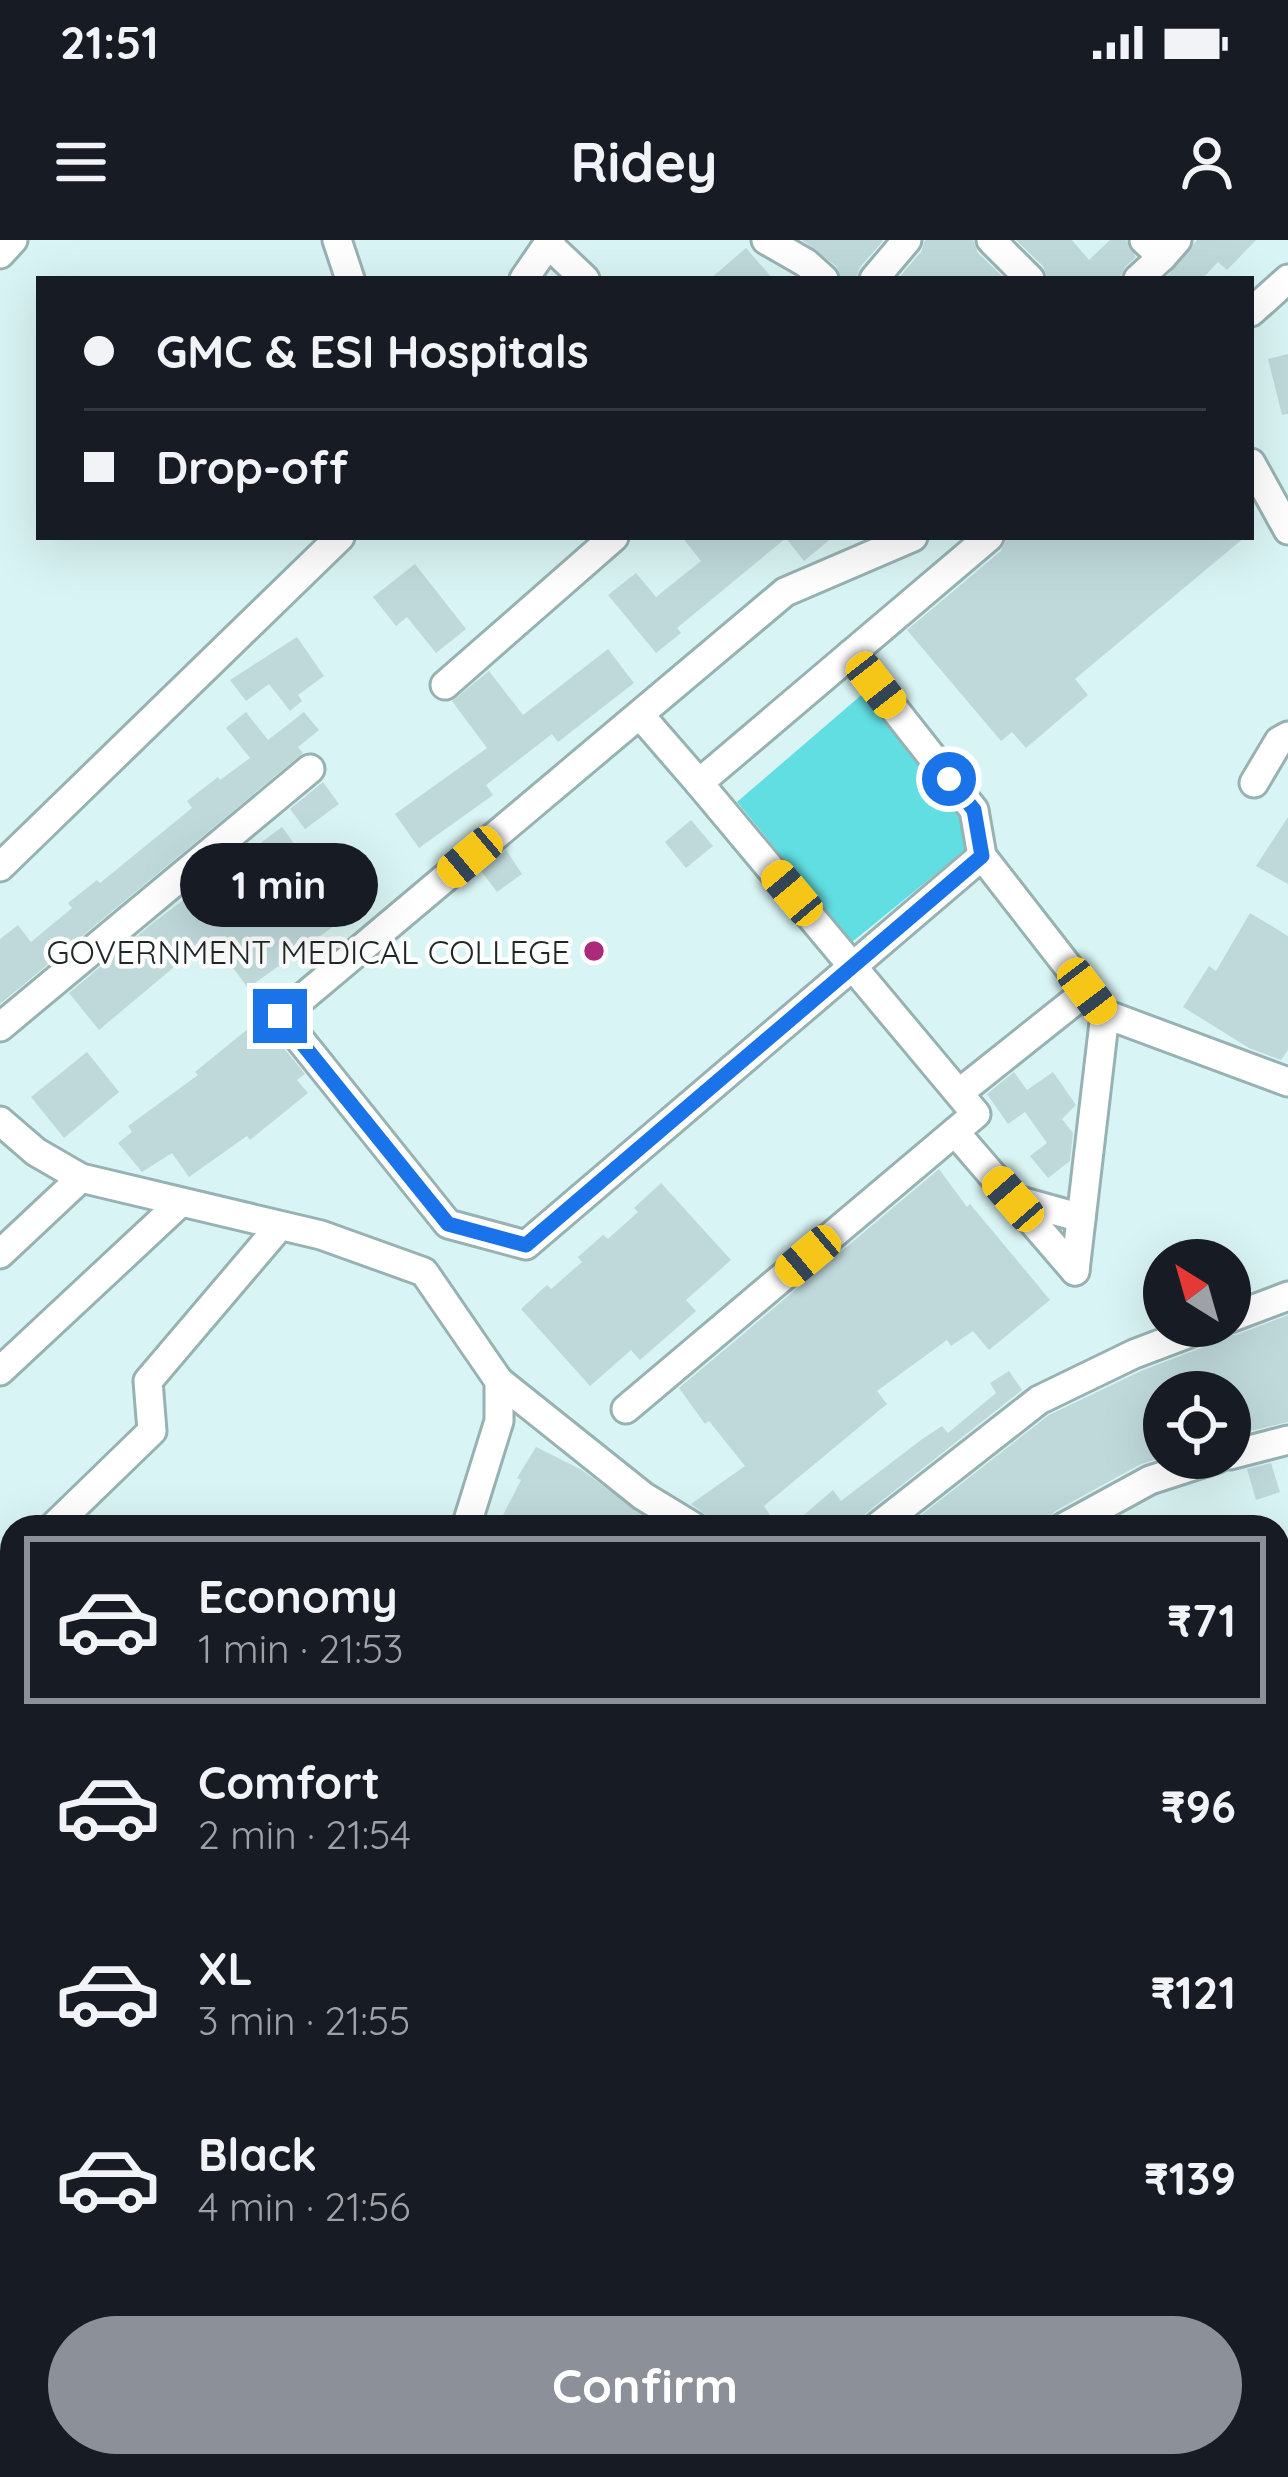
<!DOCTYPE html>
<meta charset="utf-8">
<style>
body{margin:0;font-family:Quicksand,sans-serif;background:#242831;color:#f1f3f6;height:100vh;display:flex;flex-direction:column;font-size:45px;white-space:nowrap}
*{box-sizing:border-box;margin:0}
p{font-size:39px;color:#9ea1a6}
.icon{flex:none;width:66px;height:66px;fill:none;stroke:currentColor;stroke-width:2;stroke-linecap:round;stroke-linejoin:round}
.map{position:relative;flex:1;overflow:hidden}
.panel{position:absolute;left:0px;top:1275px;width:1290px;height:963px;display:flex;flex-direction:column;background:#171b24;border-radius:36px 36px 0 0;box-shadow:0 12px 48px #0002}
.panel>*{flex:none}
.hud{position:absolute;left:36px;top:36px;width:1218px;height:264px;border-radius:0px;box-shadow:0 12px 48px #0002;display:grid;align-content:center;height:264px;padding:0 48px;background:#171b24}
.needle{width:78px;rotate:323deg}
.tools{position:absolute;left:1143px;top:999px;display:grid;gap:24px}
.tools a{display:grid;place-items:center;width:108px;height:108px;border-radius:50%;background:#171b24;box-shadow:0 12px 48px #0002;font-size:60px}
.end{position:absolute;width:54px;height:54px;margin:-27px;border:15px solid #1a73e8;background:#fff;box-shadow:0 0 0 6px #fff}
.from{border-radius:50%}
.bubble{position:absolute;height:84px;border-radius:42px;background:#171b24;box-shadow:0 12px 48px #0002;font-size:39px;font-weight:700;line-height:84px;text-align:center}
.car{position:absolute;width:36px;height:72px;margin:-36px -18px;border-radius:15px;box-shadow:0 0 9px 3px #0007;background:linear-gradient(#f5c518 24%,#345 0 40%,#f5c518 0 76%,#345 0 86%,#f5c518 0)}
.hud b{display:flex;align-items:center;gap:42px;height:114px;font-size:45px}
.hud b+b{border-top:3px solid #363941}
.hud i{width:30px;height:30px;background:#f1f3f6}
ul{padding:21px 0 0;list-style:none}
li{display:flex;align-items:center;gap:36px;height:168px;margin:0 24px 18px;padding:0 24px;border:6px solid transparent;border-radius:0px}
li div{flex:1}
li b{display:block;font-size:45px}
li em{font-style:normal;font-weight:700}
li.active{border-color:#8c9099}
li>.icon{width:108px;height:108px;stroke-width:1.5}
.action{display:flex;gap:24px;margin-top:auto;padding:24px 48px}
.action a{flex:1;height:138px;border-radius:72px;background:#8c9099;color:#fff;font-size:48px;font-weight:700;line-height:138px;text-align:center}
.status{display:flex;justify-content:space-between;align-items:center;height:84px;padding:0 60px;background:#171b24;direction:ltr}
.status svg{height:33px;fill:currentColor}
header{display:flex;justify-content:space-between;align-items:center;height:156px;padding:0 48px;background:#171b24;font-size:54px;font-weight:700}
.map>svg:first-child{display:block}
.green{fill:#61dee2}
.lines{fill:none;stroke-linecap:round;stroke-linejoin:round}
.stream{stroke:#07c0c5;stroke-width:6}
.building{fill:#bfd9da}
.minor-casing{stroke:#98b2b2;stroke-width:33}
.minor{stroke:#fff;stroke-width:27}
.route{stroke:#1a73e8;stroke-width:15}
.poi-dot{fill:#ab2b7a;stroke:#fff;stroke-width:4.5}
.labels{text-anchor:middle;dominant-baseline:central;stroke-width:9;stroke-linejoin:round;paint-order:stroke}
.poi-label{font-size:33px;fill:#1e2829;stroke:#fff;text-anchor:end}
</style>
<div class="status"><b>21:51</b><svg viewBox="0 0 49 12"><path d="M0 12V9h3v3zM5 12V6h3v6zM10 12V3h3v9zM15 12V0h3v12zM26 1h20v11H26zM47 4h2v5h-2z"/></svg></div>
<header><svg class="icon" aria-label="menu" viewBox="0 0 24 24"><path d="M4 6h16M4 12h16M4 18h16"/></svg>Ridey<svg class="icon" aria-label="person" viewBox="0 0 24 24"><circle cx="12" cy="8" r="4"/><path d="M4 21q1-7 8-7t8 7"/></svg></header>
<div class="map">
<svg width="1288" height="2237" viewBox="0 0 1288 2237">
<rect width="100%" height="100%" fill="#d9f4f4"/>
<path class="green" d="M865,452L985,594L852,702L737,562Z"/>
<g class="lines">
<path class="stream" d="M0,2041L12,2028"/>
</g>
<g class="building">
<path d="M802,0H882L883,1L860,27L856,39H842L836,26Z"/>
<path d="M925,0H973L978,13L1005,39H898L921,12Z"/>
<path d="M1016,0H1072L1089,20L1110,0H1126L1136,17L1125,27L1120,39H1048L1043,26Z"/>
<path d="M1197,0H1256L1227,30L1218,22L1202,39H1165Z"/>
<path d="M746,8L773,39H710Z"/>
<path d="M1288,114V174L1282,175L1268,119Z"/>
<path d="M682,297H833L804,321L786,298L677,388L681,393L656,413L608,355L636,333L656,357L701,321Z"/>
<path d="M1007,297H1245L1075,439L1088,455L1026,508L1012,492L1001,501L907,390L1001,311Z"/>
<path d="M415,324L466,389L436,413L407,377L396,386L373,357Z"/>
<path d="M297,397L324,436L298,455L302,461L290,471L269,444L246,461L230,440Z"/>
<path d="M608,409L634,443L558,502L552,494L486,545L493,555L419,608L395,574L487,508L452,461L489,431L523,475Z"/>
<path d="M246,472L268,500L304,472L319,490L298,507L303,513L0,764V699L18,685L31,702L72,668L68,663L97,640L100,643L192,568L187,561L218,537L220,540L250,518L226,488Z"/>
<path d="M323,542L339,564L305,589L290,569Z"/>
<path d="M1288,577V644L1256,626Z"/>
<path d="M691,580L713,606L686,628L665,602Z"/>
<path d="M282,587L314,631L319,627L352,673L248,748L210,697L99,790L69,753L154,682Z"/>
<path d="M506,610L522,634L497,652L481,631Z"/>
<path d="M1250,673L1288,696V810L1281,820L1249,808L1183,767L1209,726L1216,731Z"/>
<path d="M260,779L305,834L297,840L308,853L250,900L247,896L189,937L172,913L142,932L118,903L132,892L128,886L198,835L195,832Z"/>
<path d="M87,812L119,852L64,898L31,857Z"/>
<path d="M1014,832L1027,850L1053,832L1076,865L1062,879L1073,893L1070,921L1048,938L1030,916L1047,903L1025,872L1008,884L987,854Z"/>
<path d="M939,929L967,967L970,964L1050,1060L989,1110L973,1091L951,1106L947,1100L877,1151L887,1164L764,1266L778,1287H712L709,1277L691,1264L745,1226L709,1181L705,1184L679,1148Z"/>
<path d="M661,943L731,1020L686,1060L696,1071L640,1120L631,1110L590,1146L521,1069L547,1045L551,1049L582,1022L578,1017L603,995L608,999L638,972L634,968Z"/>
<path d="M1288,1075V1182L1230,1196V1152H1164V1217L1141,1224L1055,1271L1042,1287H906L1049,1175L1141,1131L1214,1103L1223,1094L1236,1095Z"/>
<path d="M1009,1131L1022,1150L866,1273L859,1287H790L833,1250L841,1261L921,1200L942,1186L948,1193L996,1153L990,1143Z"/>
<path d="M536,1207L582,1230L659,1287H497L521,1240L517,1238Z"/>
<path d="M1271,1223L1280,1252L1256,1260L1247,1229Z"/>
</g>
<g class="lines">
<defs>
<g id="minor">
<path d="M337,0L350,39"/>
<path d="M551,0L548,4L585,39"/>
<path d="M766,0L806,23L824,39"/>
<path d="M991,0L1030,39"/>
<path d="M1144,0L1162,17L1177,0"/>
<path d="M0,14L13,0"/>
<path d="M524,39L548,4"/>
<path d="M874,39L907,0"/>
<path d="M1138,39L1162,17"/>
<path d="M1251,72L1288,39"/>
<path d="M1251,223L1288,290"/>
<path d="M913,297L785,352L281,776L448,984L526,1005L982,616L1105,774L1288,842"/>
<path d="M851,414L974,570L982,616"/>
<path d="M445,445L614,297"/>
<path d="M640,475L699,543"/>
<path d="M1254,543L1279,501L1288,496"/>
<path d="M0,627L340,297"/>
<path d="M0,787L310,529"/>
<path d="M959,853L1087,751"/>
<path d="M0,881L36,912L81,938L321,995L424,1032L499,1141V1181L466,1287"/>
<path d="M955,892L1075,1031"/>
<path d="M1013,959L1081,978"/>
<path d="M0,1014L81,938"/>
<path d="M1075,1031L1105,774"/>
<path d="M1230,1078L1288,1056"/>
<path d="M0,1131L179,964"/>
<path d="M499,1141L643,1256L694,1287"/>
<path d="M626,1169L976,874L699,543L989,297"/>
<path d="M1230,1215L1288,1200"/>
<path d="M53,1287L152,1191L148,1141L279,987"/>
<path d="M877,1287L1039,1160L1134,1114L1208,1086"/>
<path d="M1064,1287L1150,1240L1218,1218"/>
<path d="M0,1338L12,1327"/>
<path d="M0,1432L12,1444"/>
<path d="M0,1618L12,1630"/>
<path d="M1278,1734L1288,1722"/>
<path d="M1278,1789L1288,1799"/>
<path d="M0,1845L12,1856"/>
<path d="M0,1948L12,1935"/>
<path d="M1278,2022L1288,2015"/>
<path d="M0,2161L12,2144"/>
<path d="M0,2196L12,2212"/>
<path d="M1278,2213L1288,2206"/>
<path d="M22,2226L31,2237"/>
<path d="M129,2226L135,2237"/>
<path d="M310,2226L322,2237"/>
<path d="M958,2226L966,2237"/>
<path d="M503,2237L515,2226"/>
<path d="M641,2237L659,2226"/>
<path d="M818,2237L829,2226"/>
<path d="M1011,2237L1025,2226"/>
<path d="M1245,2237L1260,2226"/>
</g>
</defs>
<use href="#minor" class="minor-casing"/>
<use href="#minor" class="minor"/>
</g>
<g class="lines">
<path class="route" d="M280,776L448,984L526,1005L982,616L974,570L949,539"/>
</g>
<circle class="poi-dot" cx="594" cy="711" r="12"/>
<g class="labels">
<g class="poi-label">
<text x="570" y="711">GOVERNMENT MEDICAL COLLEGE</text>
</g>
</g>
</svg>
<div class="tools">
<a><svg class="needle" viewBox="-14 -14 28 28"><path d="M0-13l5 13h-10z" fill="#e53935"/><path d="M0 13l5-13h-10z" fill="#9ea1a6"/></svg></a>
<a><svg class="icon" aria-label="locate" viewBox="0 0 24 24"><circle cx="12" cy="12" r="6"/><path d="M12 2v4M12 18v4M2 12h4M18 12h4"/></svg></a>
</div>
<i class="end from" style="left:949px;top:539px"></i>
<i class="end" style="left:280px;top:776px"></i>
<div class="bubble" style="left:180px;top:603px;width:198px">1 min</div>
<i class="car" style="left:876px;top:445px;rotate:142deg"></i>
<i class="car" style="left:470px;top:617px;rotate:230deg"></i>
<i class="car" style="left:792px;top:653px;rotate:320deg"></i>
<i class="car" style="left:1087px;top:751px;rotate:143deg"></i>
<i class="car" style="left:1013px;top:959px;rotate:319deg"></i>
<i class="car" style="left:808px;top:1016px;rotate:230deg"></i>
<div class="hud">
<b><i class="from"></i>GMC &amp; ESI Hospitals</b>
<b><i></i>Drop-off</b>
</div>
<section class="panel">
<ul>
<li class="active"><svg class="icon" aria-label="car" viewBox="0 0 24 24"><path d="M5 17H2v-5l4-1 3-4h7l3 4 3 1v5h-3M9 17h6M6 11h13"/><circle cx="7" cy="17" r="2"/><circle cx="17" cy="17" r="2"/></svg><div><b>Economy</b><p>1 min · 21:53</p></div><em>₹71</em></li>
<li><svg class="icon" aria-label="car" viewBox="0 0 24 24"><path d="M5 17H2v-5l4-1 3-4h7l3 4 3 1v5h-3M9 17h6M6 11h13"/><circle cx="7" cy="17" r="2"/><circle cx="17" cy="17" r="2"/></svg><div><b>Comfort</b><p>2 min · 21:54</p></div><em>₹96</em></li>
<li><svg class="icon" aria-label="car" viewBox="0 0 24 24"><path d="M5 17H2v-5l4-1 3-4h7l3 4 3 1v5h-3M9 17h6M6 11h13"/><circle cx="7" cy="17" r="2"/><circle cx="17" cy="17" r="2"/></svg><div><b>XL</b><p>3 min · 21:55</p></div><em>₹121</em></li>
<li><svg class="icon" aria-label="car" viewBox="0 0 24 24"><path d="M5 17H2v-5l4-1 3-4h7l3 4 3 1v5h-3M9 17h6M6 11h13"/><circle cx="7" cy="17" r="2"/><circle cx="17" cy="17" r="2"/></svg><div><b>Black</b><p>4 min · 21:56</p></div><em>₹139</em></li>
</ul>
<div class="action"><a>Confirm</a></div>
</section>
</div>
